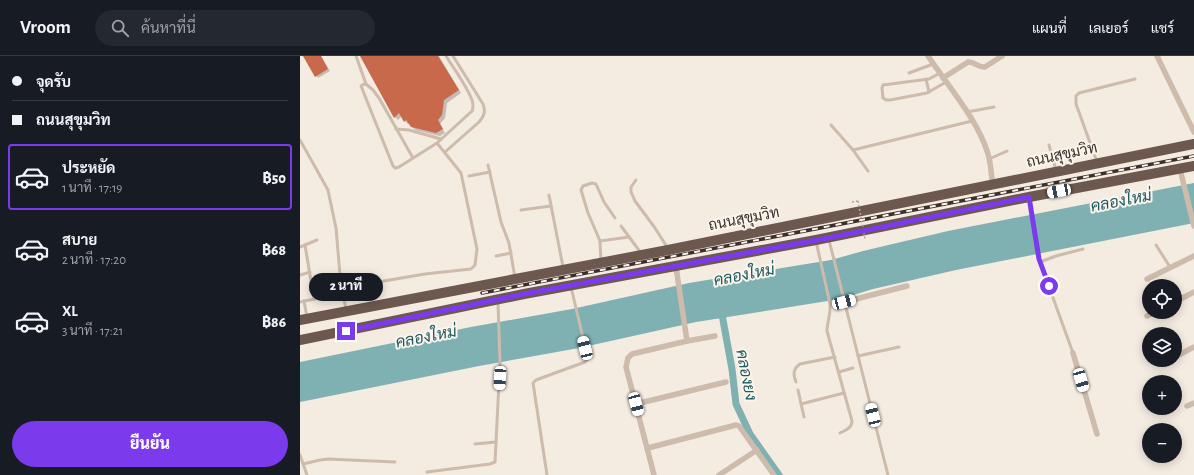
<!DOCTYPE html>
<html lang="th">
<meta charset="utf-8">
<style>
body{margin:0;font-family:"Alegreya Sans",Sarabun,sans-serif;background:#242831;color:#f1f3f6;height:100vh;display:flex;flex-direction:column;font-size:15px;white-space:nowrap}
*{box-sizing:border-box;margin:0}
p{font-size:13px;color:#9ea1a6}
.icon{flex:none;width:22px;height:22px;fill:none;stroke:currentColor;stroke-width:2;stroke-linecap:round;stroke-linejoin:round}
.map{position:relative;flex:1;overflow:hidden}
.details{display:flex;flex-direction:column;background:#171b24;width:300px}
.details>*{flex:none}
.top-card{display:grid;align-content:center;height:88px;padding:0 12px;background:#171b24}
.buttons{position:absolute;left:842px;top:223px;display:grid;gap:8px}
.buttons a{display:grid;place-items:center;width:40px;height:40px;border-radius:50%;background:#171b24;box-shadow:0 2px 10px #0003;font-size:20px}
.end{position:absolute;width:18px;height:18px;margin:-9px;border:5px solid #7c3aed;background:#fff;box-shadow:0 0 0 2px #fff}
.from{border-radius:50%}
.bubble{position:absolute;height:28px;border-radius:14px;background:#171b24;box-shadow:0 2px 10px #0003;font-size:13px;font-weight:800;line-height:28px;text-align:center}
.car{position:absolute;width:12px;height:24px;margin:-12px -6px;border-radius:5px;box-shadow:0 0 3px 1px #0007;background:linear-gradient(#fff 24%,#345 0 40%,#fff 0 76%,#345 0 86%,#fff 0)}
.top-card b{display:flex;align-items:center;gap:14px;height:38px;font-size:15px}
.top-card b+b{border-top:1px solid #363941}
.top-card i{width:10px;height:10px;background:#f1f3f6}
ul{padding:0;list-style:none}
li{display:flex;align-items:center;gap:12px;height:66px;margin:0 8px 6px;padding:0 4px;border:2px solid transparent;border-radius:4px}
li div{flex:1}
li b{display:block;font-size:15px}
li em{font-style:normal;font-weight:800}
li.current{border-color:#7c3aed}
li>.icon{width:36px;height:36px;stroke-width:1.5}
.primary-button{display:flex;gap:8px;margin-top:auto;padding:8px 12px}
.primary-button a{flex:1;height:46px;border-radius:24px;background:#7c3aed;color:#fff;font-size:16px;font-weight:800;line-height:46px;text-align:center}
header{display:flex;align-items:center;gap:24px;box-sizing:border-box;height:56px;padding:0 20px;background:#171b24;border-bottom:1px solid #363941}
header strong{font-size:19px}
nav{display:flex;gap:22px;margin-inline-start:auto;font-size:14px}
.search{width:280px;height:36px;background:#242831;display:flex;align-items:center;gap:10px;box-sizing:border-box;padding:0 14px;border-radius:22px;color:#9ea1a6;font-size:15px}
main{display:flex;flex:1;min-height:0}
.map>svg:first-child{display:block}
.water{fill:#7fb0b2}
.shadow{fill:#0003}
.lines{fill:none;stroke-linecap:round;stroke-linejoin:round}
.canal{stroke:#7fb0b2;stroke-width:7}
.building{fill:#c8694b}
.path{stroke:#b9a596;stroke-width:1.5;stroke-dasharray:2 2;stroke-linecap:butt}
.service{stroke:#cdbbac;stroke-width:3}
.minor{stroke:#cdbbac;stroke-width:5.5}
.trunk{stroke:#6c584f;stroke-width:10}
.rail-casing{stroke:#3b302b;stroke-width:3.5}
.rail{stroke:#fbf5ee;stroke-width:2;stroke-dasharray:6;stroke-linecap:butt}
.path-bridge{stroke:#b9a596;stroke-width:1.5;stroke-dasharray:2 2;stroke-linecap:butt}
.route{stroke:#7c3aed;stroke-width:5}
.labels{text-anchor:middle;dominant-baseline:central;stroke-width:4;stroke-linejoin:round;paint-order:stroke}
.street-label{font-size:15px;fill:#3b302b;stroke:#fbf5ee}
.water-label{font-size:16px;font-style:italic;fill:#1f5a5e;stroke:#fbf5ee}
</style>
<header>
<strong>Vroom</strong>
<div class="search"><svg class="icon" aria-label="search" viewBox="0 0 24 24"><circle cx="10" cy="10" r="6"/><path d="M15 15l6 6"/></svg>ค้นหาที่นี่</div>
<nav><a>แผนที่</a><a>เลเยอร์</a><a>แชร์</a></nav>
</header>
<main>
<section class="details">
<div class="top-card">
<b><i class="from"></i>จุดรับ</b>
<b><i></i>ถนนสุขุมวิท</b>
</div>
<ul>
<li class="current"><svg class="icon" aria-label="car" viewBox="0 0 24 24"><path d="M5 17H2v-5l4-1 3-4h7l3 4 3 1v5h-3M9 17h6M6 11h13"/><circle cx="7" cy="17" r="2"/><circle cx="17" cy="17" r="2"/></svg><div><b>ประหยัด</b><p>1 นาที · 17:19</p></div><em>฿50</em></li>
<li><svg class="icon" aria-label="car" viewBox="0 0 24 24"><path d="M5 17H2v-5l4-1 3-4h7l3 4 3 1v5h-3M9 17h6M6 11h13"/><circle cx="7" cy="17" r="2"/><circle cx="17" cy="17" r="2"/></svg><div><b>สบาย</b><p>2 นาที · 17:20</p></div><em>฿68</em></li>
<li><svg class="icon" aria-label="car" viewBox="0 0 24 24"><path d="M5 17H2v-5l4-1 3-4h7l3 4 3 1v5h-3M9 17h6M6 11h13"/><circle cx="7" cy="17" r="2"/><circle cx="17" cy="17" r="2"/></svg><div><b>XL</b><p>3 นาที · 17:21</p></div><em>฿86</em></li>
</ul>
<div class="primary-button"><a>ยืนยัน</a></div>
</section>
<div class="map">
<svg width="894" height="419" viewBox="0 0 894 419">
<rect width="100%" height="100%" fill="#f4ebe1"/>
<path class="water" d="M894,127V167L656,214L573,233L540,243L396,266L279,292L179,310L0,346V306L171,271L272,253L389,227L531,204L563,195L648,175Z"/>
<g class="shadow">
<path d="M4,0H21L30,15L18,22Z"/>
<path d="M61,0H139L161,37L147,47L145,62L140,68L145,77L140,80L115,74L109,67L108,68L105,65L102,60L98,64L95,61Z"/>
</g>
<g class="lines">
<path class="canal" d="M421,253L432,313L436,348L450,378L479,419"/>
</g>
<g class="building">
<path d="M3,0H21L28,13L15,21Z"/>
<path d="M60,0H138L159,34L144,44L142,59L138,64L143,73L136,77L111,71L106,64L104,66L99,57L94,62Z"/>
</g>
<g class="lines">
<path class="path" d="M552,146L558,145"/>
<g class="service">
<path d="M56,0L66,28"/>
<path d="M609,17L633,8"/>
<path d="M640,17L629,23L583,29L582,32L583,42L586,44H590L627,37L646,26"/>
<path d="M626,23L629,36"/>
<path d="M667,56L694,51"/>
<path d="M531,69L553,94"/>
<path d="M96,73L109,74L141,83"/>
<path d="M0,84L28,134L29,139L36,172L40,219L46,254"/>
<path d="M749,89L756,114"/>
<path d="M145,96L179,66C184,60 186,56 183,48L153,0"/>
<path d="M113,102L79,42L73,34L66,28L62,29L61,30L93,110L95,112L99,111L137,87"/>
<path d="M689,103L707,95"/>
<path d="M797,106L776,48V40L779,37L835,23"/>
<path d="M188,109L201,166L209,187L215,222"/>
<path d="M568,115L553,94L672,65"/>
<path d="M169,120L190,116"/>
<path d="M336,124L331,131V136L335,145L355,172L367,191"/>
<path d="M249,139L263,211"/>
<path d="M729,144L739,203L773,297"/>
<path d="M221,154L251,150"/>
<path d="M321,170L341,197"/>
<path d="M529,184L588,419"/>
<path d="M300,185L329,181"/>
<path d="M516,185L530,248C531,258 527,266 527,275L552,365C552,372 546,374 540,377"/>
<path d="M5,189L14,243"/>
<path d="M856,189L870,211"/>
<path d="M0,191L17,184"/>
<path d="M196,200L211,197"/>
<path d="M301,206L300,185L288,157L281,134L283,130L292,127L296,128L304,146L315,162"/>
<path d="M740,206L756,200L783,193"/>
<path d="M0,219L10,216"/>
<path d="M43,232L125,218L171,213L175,209L177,193L161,117L137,87L172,55C173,53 173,51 173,49C173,38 152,10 146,0"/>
<path d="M4,245L26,241"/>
<path d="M0,246L4,245L7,261"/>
<path d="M558,300L599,291"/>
<path d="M539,316L553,312"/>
<path d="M496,326C493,318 493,313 500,308L535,301"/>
<path d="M498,334L504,361"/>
<path d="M501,348L544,337"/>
<path d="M175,388L196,386"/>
<path d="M0,399L7,419"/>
<path d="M3,408L20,404L28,403L95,406"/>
<path d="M127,416L190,408L195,406L200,306L198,246"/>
<path d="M247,419L233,327L236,324L285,306L288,303L271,231"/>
</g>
<g class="minor">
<path d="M628,0C648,30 678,64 688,98C691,108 691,119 693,129"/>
<path d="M857,0L894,76"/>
<path d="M643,22L668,6C674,5 678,12 685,11L702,0"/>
<path d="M880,113L894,170"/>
<path d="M847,223L894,200"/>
<path d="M544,246L607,230"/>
<path d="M875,246L894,236"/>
<path d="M847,260L855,256"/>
<path d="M387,285L415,280"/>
<path d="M773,297L797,378"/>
<path d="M875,301L894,291"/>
<path d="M866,305L868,304"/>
<path d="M336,348L426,326"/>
<path d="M887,350L894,347"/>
<path d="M348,392L436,369L439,370L474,419"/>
<path d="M354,419L326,311L328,302L332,298L387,285L376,211"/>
<path d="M419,419L457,394"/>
</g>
<g class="trunk">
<path d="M0,264L368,194L894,88"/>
<path d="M0,284L224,238L516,184L729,141L894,110"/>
</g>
<defs>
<path id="rail" d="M182,237L894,100"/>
</defs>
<use href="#rail" class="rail-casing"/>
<use href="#rail" class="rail"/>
<path class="path-bridge" d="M558,145L565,183"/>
</g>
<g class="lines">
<path class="route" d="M46,275L224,238L528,182L729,141L739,203L749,230"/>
</g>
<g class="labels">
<g class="street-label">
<text transform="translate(762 99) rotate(-12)">ถนนสุขุมวิท</text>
<text transform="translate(444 163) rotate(-11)">ถนนสุขุมวิท</text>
</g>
<g class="water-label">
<text transform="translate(821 145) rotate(-11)">คลองใหม่</text>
<text transform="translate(444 219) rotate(-11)">คลองใหม่</text>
<text transform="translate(126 281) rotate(-11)">คลองใหม่</text>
<text transform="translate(446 319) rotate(79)">คลองยง</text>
</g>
</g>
</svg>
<div class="buttons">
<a><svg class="icon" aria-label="locate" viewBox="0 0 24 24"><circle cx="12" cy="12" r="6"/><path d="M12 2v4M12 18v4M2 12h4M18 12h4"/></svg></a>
<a><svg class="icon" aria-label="layers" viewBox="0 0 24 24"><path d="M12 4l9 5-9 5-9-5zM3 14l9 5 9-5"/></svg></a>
<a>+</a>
<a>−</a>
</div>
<i class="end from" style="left:749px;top:230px"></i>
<i class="end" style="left:46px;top:275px"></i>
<div class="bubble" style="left:9px;top:217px;width:74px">2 นาที</div>
<i class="car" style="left:759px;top:135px;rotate:259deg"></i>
<i class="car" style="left:544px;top:246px;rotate:75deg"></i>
<i class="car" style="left:285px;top:292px;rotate:346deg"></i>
<i class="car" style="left:200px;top:322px;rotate:183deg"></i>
<i class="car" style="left:781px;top:324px;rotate:164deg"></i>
<i class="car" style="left:336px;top:348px;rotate:165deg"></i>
<i class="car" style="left:573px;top:359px;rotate:346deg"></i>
</div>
</main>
